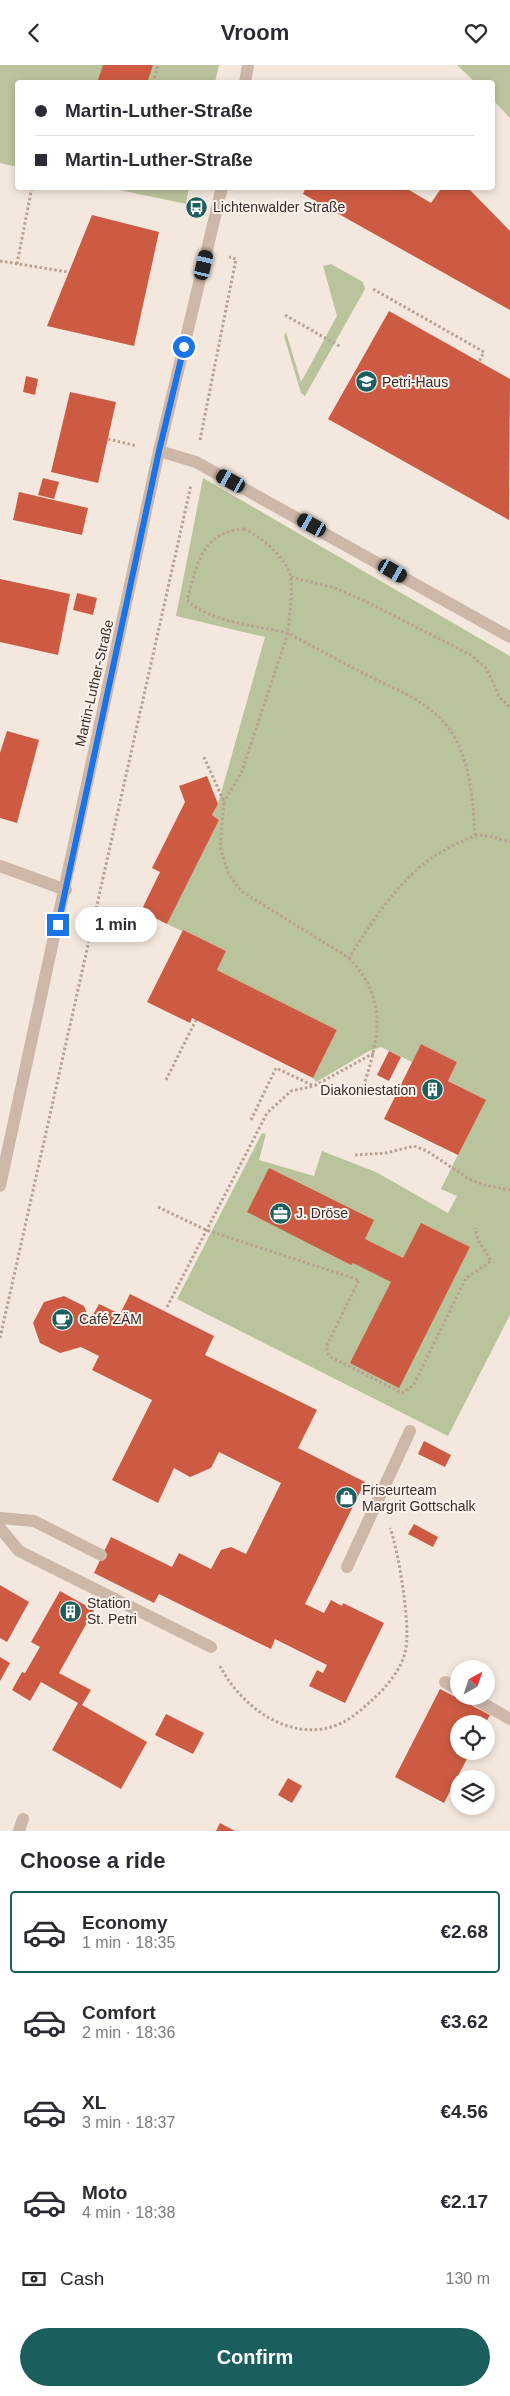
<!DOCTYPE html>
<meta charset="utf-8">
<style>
body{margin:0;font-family:Helvetica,sans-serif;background:#f7f7f7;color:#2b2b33;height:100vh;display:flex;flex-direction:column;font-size:19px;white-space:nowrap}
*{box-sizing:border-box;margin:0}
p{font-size:16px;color:#7c7c81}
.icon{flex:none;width:28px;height:28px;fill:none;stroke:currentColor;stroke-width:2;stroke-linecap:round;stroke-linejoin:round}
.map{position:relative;height:1766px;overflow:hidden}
.side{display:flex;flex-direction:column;background:#fff;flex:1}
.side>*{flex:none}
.guide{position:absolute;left:15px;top:15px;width:480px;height:110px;border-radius:5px;box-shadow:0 2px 8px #0003;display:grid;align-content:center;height:110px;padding:0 20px;background:#fff}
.needle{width:32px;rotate:40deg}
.fabs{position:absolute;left:450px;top:1595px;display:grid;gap:10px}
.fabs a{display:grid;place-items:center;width:45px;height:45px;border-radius:50%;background:#fff;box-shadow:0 2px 8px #0003;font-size:25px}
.end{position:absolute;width:22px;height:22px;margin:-11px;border:6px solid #1a73e8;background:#fff;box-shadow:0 0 0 2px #fff}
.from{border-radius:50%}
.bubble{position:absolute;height:35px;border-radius:18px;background:#fff;box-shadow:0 2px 8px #0003;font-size:16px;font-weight:600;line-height:35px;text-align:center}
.car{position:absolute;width:15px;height:30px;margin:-15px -8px;border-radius:6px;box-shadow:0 0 4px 1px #0007;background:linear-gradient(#222 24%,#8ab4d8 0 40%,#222 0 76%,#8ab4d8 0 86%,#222 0)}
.guide b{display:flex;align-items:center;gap:18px;height:48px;font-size:19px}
.guide b+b{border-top:1px solid #e1e1e2}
.guide i{width:12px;height:12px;background:#2b2b33}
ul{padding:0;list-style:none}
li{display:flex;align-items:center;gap:15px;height:82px;margin:0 10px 8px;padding:0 10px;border:2px solid transparent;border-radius:5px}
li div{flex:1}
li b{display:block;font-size:19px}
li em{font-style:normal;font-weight:600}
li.selected{border-color:#1b5e5e}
li>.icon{width:45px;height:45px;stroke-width:1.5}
h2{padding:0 20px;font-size:22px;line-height:60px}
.pay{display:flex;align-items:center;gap:12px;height:55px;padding:0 20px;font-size:19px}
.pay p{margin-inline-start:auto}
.primary-button{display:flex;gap:10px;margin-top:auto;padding:10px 20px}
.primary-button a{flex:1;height:58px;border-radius:30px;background:#1b5e5e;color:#fff;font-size:20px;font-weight:600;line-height:58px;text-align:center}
header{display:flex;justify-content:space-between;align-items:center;height:65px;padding:0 20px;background:#fff;font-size:22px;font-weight:600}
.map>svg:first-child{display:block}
.green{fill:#bac49c}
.building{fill:#cd5b43}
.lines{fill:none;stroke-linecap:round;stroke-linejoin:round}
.path{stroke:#b9a192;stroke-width:3;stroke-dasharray:2.5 2.5;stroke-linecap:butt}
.minor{stroke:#cdb7a8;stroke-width:12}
.route{stroke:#1a73e8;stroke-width:6}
.labels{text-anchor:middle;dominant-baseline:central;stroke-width:4;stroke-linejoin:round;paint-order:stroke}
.poi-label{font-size:14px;fill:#3a2d29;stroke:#fbf2eb;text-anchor:start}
.street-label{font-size:14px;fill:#3a2d29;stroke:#fbf2eb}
</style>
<header><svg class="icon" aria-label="back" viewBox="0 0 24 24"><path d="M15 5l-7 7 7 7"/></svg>Vroom<svg class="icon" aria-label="heart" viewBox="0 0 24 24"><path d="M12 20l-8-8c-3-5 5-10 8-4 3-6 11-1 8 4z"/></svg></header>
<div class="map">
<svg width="510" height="1766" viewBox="0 0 510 1766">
<rect width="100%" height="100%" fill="#f4e8de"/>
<g class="green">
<path d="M0,0H219L215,17L18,18L17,102L0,98Z"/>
<path d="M457,0H510V53L493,35L492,18L475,17Z"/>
<path d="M189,122L186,139L110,123V122Z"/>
<path d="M331,199L363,217L365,224L305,331L301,328L284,271L286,267L301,317L337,251L323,201Z"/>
<path d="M203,413L510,591V1250L448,1371L177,1234L262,1068L266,1069L259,1095L314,1111L322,1086L376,1107L448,1148L457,1131L441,1124L485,1035L448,1016L457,997L421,979L412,997L381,982L369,986L316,1017L313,1013L337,965L217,905L226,886L167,859L219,755L212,750L218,739L265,572L176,551Z"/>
</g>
<g class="building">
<path d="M103,0H153L147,18H97Z"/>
<path d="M306,122H404L431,138L442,122H467L510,166V245L303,129Z"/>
<path d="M92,150L159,167L134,281L47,261Z"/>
<path d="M389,246L510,314L509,455L328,354Z"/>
<path d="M26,311L38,314L35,330L23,327Z"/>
<path d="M70,327L116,337L98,418L51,407Z"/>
<path d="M43,413L59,417L54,434L38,430Z"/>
<path d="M19,427L88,443L82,470L13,455Z"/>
<path d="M0,514L70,529L58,590L0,577Z"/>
<path d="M77,528L97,533L93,550L73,545Z"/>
<path d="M7,666L39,675L17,758L0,753V688Z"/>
<path d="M207,711L218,739L212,750L219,755L167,859L141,846L160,807L152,803L185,737L179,721Z"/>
<path d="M183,865L226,886L217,905L337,965L313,1013L192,953L190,958L147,937Z"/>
<path d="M421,979L457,997L448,1016L486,1035L458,1090L384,1054Z"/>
<path d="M389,986L401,992L389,1016L377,1010Z"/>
<path d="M269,1103L374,1155L365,1174L403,1193L421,1158L470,1182L399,1323L350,1298L391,1217L353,1198L351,1200L247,1147Z"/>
<path d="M130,1229L214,1271L205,1290L317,1345L298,1383L365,1417L305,1539L324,1548L331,1535L342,1541L343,1538L384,1558L345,1638L309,1621L317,1605L323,1608L327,1600L275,1574L271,1584L159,1529L154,1538L94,1508L111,1472L172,1502L179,1488L211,1504L221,1485L231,1482L246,1489L281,1418L219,1387L211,1403L190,1412L174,1403L158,1438L112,1415L152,1335L92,1305L99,1291L81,1282L60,1288L40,1278L33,1258L44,1237L64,1231L84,1241L88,1251L93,1250L99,1239L120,1249Z"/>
<path d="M424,1376L451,1390L445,1402L418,1389Z"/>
<path d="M414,1459L438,1472L433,1482L408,1469Z"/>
<path d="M0,1520L29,1537L7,1577L0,1573Z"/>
<path d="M60,1526L94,1545L59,1608L91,1625L82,1640L147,1677L121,1724L52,1685L78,1638L41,1617L30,1636L12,1625L22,1607L25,1608L40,1582L31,1577Z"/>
<path d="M0,1592L10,1598L0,1616Z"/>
<path d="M440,1624L490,1650L485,1659H459V1686H471L444,1738L395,1712Z"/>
<path d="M166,1649L204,1668L193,1689L155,1670Z"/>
<path d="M288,1713L302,1721L292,1738L278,1730Z"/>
<path d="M220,1758L235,1766H216Z"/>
</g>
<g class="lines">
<g class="path">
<path d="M153,18L158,0"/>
<path d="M0,196L68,207"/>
<path d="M17,199L32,122"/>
<path d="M373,224L484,287L479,297"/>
<path d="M285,250L341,282"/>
<path d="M108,374L137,381"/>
<path d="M200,375L236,194L229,192"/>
<path d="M244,464C261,471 288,494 291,513C293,530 289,551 288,568C259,561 208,557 187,535C197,501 201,466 244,464Z"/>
<path d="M291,512L335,523L369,538L471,590L486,603L500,633L510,642"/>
<path d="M204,692L224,737L220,781L228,808L241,826L349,893C371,858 396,819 430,794C443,784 460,778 475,770C473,738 471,702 455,673C434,636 395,625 359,606C336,594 312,581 288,568L242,706L224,737"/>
<path d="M475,770L489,771L510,777"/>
<path d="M349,893C392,938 377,980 360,1032"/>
<path d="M166,1015L196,955"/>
<path d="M251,1055L276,1003L314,1021"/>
<path d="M355,1090L386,1088L414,1081L427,1086L469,1114L484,1120L510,1125"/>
<path d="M158,1142L206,1165L359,1215L326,1282L329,1291L402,1328L413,1321L466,1213L491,1196L478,1175L475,1163"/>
<path d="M167,1242L267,1048L291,1026L314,1021L374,988"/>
<path d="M0,1273L191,420"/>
<path d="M220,1601C241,1642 290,1678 337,1660C350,1655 361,1645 371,1636C386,1623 403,1603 406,1583C410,1557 399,1488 390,1463"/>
</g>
<g class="minor">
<path d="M245,18L248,0"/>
<path d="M159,386L196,397L510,572"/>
<path d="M0,801L66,825"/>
<path d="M0,1121L159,386L222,122"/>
<path d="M0,1453L34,1456L101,1490"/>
<path d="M0,1463L19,1486L211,1582"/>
<path d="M347,1502L410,1366"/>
<path d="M445,1617L459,1625"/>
<path d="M470,1631L510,1654"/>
<path d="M19,1766L23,1754"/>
</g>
</g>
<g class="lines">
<path class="route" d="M58,860L159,386L184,282"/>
</g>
<defs>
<symbol id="bus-disc" viewBox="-11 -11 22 22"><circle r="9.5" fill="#1b5e5e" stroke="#fbf2eb"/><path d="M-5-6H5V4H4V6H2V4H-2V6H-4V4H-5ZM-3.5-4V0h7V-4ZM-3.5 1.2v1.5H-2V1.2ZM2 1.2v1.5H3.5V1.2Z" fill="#fff"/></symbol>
<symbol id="school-disc" viewBox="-11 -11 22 22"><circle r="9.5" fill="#1b5e5e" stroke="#fbf2eb"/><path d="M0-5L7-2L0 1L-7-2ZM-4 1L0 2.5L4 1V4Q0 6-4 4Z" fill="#fff"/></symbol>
<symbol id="building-disc" viewBox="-11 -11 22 22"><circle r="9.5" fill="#1b5e5e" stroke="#fbf2eb"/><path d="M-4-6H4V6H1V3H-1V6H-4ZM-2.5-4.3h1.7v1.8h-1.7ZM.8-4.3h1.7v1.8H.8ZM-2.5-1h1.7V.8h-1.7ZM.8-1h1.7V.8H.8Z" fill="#fff"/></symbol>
<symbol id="office-disc" viewBox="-11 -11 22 22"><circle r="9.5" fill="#1b5e5e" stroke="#fbf2eb"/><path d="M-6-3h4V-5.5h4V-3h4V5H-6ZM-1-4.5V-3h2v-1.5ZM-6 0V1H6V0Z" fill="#fff"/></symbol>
<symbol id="cafe-disc" viewBox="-11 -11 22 22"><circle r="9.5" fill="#1b5e5e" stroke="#fbf2eb"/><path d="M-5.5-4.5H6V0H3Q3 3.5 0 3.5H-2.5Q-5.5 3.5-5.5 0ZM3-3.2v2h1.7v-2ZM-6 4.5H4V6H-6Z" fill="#fff"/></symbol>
<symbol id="shop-disc" viewBox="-11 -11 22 22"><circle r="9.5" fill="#1b5e5e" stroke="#fbf2eb"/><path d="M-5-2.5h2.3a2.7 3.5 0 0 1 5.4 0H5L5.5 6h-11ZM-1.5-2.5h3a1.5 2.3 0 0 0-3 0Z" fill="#fff"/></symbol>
</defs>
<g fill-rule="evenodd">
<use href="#bus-disc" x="184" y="130" width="25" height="25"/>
<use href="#school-disc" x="354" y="304" width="25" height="25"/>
<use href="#building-disc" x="420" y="1012" width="25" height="25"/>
<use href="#office-disc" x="268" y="1136" width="25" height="25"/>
<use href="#cafe-disc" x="50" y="1242" width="25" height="25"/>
<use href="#shop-disc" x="334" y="1420" width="25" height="25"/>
<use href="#building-disc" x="58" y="1534" width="25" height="25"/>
</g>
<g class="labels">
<g class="poi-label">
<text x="213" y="142">Lichtenwalder Straße</text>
<text x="382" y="317">Petri-Haus</text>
<text x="416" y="1025" text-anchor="end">Diakoniestation</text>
<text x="296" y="1148">J. Dröse</text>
<text x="79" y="1254">Café ZÄM</text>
<text x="362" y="1425">Friseurteam<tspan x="362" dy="16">Margrit Gottschalk</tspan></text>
<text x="87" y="1538">Station<tspan x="87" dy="16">St. Petri</tspan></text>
</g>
<g class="street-label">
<text transform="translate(94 618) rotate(-77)">Martin-Luther-Straße</text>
</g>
</g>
</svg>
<div class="fabs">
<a><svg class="needle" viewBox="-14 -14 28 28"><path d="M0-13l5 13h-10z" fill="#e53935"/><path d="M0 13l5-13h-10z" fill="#7c7c81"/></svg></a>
<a><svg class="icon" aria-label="locate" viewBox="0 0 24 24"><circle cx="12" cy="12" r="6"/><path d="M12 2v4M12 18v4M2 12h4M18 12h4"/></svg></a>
<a><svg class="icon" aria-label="layers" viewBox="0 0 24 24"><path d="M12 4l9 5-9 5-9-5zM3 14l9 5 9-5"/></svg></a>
</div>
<i class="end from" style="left:184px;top:282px"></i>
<i class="end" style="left:58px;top:860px"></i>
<div class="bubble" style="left:75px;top:842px;width:82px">1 min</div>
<i class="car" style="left:204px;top:200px;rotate:13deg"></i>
<i class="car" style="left:231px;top:416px;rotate:299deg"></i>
<i class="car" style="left:312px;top:460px;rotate:299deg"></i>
<i class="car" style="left:393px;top:506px;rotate:120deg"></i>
<div class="guide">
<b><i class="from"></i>Martin-Luther-Straße</b>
<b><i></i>Martin-Luther-Straße</b>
</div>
</div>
<section class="side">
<h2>Choose a ride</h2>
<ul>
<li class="selected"><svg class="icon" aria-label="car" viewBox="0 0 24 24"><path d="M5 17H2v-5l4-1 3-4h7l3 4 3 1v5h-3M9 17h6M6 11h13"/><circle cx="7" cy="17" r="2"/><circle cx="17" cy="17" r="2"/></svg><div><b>Economy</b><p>1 min · 18:35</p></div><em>€2.68</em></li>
<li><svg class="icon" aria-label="car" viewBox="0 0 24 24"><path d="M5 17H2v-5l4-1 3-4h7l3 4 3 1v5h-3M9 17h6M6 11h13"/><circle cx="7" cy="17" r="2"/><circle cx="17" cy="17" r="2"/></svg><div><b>Comfort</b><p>2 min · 18:36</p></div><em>€3.62</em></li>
<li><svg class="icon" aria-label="car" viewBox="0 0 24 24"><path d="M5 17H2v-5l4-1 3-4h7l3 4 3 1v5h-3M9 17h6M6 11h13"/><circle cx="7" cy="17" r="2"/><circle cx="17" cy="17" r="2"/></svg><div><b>XL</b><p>3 min · 18:37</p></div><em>€4.56</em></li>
<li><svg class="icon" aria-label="car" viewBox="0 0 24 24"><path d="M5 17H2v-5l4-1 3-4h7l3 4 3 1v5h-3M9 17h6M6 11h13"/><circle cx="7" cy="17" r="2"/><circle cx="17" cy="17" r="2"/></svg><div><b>Moto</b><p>4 min · 18:38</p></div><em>€2.17</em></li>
</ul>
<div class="pay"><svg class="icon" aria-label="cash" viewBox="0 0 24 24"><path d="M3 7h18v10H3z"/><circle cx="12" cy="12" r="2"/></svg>Cash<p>130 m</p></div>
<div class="primary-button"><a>Confirm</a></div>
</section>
